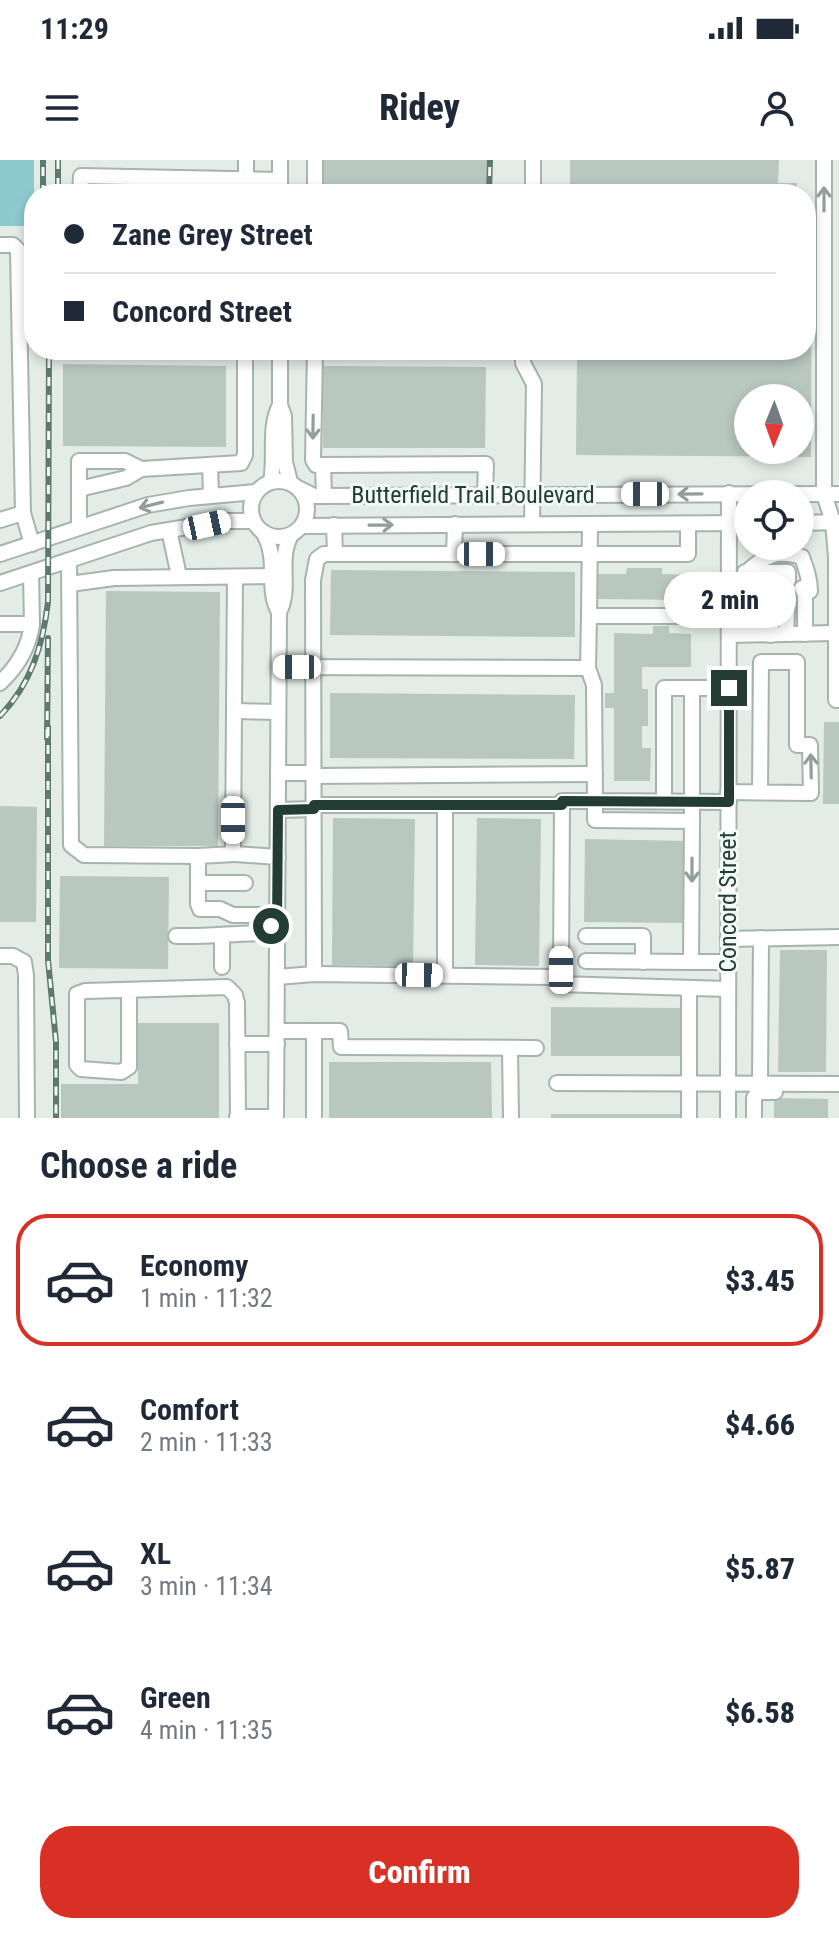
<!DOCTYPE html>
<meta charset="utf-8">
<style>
body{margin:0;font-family:"Roboto Condensed",sans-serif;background:#f2f2f3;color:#1f2937;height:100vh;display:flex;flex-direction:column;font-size:30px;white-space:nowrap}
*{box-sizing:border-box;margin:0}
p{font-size:26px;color:#747a83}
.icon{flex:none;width:44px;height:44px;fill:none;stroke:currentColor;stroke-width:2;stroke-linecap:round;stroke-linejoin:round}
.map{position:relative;height:958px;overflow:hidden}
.panel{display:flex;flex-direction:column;background:#fff;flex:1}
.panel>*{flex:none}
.guide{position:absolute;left:24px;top:24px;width:792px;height:176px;border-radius:32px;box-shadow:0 4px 12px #0003;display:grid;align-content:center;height:176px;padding:0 40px;background:#fff}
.needle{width:52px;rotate:181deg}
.fabs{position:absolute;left:734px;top:224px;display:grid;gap:16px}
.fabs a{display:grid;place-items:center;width:80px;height:80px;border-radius:50%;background:#fff;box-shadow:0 4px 12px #0003;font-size:40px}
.end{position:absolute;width:36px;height:36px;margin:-18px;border:10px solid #233d34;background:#fff;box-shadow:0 0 0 4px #fff}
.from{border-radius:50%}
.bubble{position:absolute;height:56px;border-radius:28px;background:#fff;box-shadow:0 4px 12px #0003;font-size:26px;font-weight:800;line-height:56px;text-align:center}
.car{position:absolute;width:24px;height:48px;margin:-24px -12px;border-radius:10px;box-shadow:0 0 6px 2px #0007;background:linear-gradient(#fff 24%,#345 0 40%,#fff 0 76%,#345 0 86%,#fff 0)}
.guide b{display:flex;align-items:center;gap:28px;height:76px;font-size:30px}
.guide b+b{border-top:2px solid #e0e1e3}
.guide i{width:20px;height:20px;background:#1f2937}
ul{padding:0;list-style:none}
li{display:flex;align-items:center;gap:24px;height:132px;margin:0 16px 12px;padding:0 24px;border:4px solid transparent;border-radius:32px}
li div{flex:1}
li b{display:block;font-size:30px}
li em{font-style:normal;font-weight:800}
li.selected{border-color:#d93025}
li>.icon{width:72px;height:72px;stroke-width:1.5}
h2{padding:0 40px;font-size:36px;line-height:96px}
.cta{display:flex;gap:16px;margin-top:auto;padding:16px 40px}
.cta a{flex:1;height:92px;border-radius:32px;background:#d93025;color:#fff;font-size:32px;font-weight:800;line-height:92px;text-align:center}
.status{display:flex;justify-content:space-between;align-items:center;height:56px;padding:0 40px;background:#fff;direction:ltr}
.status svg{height:22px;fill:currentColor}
header{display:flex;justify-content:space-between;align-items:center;height:104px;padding:0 40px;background:#fff;font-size:36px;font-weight:800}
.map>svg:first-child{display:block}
.water{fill:#8dcad0}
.building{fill:#b8c7c0;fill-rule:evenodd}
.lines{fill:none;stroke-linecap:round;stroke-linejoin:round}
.minor-casing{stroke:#a6b4ae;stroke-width:18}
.minor{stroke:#fff;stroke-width:14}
.rail-casing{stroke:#5e796f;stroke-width:6}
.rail{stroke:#f3f9f6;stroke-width:3;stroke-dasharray:9;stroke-linecap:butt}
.oneway{stroke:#919e9a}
.route{stroke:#233d34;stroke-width:10}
.labels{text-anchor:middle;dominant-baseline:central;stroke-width:6;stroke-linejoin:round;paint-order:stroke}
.street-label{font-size:24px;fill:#233d34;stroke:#f3f9f6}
</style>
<div class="status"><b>11:29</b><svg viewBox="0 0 49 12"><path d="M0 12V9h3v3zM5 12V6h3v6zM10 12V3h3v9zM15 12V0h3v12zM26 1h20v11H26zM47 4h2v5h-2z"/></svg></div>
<header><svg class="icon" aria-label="menu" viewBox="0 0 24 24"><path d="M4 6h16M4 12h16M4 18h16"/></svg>Ridey<svg class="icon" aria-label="person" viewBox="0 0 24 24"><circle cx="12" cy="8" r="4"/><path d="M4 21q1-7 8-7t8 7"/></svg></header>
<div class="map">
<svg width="839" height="958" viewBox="0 0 839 958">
<rect width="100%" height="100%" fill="#e3ece7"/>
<rect class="water" x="0" y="0" width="34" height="66"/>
<g class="building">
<path d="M324,0H488L487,34H323Z"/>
<path d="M570,0H779L778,23H797V29L758,26V34H570Z"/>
<path d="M806,80H812L811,297L576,295L577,197L554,196V190H806ZM748,238H800V290H748Z"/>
<path d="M63,204L226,206V287L63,286Z"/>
<path d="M323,206L486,207L485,288H323Z"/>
<path d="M627,408H662V414L691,415V440L597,439V414H626Z"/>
<path d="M331,410L575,412V477L330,475Z"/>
<path d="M106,431L220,432L218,686H104Z"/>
<path d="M653,466H669V473L691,474V507H642V529H648V566H642V588H651L650,621H614V548H605V533H614V473L653,474Z"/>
<path d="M330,533L575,535L574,599L330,598Z"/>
<path d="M824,562H839V644H823Z"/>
<path d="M0,646L37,647L36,762H0Z"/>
<path d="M333,658L415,659L413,806L332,805Z"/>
<path d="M477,658L541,659L539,806L475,805Z"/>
<path d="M585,679L686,681L685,763L584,762Z"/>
<path d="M60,716L169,717L168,809L59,808Z"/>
<path d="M780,790H827L826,912H778Z"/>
<path d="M551,847L682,848V896H551Z"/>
<path d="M138,863H219V958H61V924H138Z"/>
<path d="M329,902H491L492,958H329Z"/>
<path d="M774,938L828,939V958H774Z"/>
<rect x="551" y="954" width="131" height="4"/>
</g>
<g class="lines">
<defs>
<g id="minor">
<path d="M246,0V34"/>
<path d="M315,0V34"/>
<path d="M533,0V34"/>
<path d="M824,0V334L833,362L836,397V540H839"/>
<path d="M80,34L81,16L280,20"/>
<path d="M280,34V0"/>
<path d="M0,85H13L18,90L23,353L0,360"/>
<path d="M280,190V245L284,256L285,302L290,322"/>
<path d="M315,190L313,300L316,305H323L324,336"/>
<path d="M523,190V203L534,224L532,364"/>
<path d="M210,305L211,335"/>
<path d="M323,305L486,304L485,335"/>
<circle cx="279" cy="349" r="28"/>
<path d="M271,321C276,297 268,267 280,245"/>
<path d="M79,329V301H125L141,309"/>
<path d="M300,329L314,336L839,334"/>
<path d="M23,353L32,384"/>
<path d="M800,363L839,362"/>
<path d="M590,364L589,456H729"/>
<path d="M334,365L335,394H688V364"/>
<path d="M303,366L748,363"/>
<path d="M79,367V329L126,318L141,309L241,303L245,295V190"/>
<path d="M169,370L179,416"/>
<path d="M263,372C280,401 265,428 279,452"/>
<path d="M0,394L148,345L189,338L256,332"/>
<path d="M454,394L455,364"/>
<path d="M69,401L71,685L84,695L198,696"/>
<path d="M745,412H788V420"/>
<path d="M747,412C764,396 777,389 802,397C806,408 810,419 810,431L805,434"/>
<path d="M235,417L233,688L235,694L278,697"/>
<path d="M0,423L151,373L223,361H253"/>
<path d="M70,424L114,418L273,416"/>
<path d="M802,428L805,434V474"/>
<path d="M771,430V475"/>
<path d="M589,456L588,508L594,525L595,641L729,642"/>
<path d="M0,464H32L31,414"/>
<path d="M786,474L788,429"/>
<path d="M729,475L835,473"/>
<path d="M279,507L588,508"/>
<path d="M0,523C17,507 29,488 32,464"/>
<path d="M234,551L278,552"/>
<path d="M278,613H315"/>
<path d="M314,616L595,614"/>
<path d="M728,632L811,633L810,585H797V502H761L760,632"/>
<path d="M664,641V528H729"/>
<path d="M314,645H562"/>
<path d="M278,650L314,649"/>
<path d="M692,661L691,802H728"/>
<path d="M235,694L198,696V744L200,749H220L233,755H268L271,766"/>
<path d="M198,723H245"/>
<path d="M176,776C207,777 235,773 266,773L271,766H277"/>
<path d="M586,776H643V802"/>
<path d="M728,779L839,777"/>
<path d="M0,796H13L24,802L26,815L27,958"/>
<path d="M586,801L691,802"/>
<path d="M222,807V777"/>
<path d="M314,814L313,420L317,399L324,394H335"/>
<path d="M445,815V645"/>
<path d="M277,817L314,814L557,817L558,824L728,829"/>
<path d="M557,817L561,810L562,641H595V660L692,661V528"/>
<path d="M129,830V907L121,912L81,909L77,905V834L85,831L227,827L235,835L237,843L238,958"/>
<path d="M277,871H340L341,887L536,888"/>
<path d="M237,884H277"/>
<path d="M510,888L511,958"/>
<path d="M557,923L839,924"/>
<path d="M760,924L761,778"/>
<path d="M237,957H276"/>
<path d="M276,958L279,452C292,428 277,400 291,375"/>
<path d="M314,958V871"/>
<path d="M689,958V828"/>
<path d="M728,958L729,333"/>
<path d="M754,958V938L758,932H775"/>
</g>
</defs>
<use href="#minor" class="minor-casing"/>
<use href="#minor" class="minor"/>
<defs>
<g id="rail">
<path d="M58,0V34"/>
<path d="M43,34V0"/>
<path d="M489,34L490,0"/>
<path d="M0,556C31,524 43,485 48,442L49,190"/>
<path d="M48,567V800L56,882V958"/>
<path d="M47,578L48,478"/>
</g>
</defs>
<use href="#rail" class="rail-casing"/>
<use href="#rail" class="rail"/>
</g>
<defs><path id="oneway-shaft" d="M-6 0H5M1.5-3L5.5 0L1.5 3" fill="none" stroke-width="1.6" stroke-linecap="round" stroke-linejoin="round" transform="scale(2)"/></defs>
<g class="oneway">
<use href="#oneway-shaft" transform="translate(824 39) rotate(-90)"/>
<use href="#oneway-shaft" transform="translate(313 267) rotate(91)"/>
<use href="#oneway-shaft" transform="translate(690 334) rotate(179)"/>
<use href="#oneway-shaft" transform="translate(151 345) rotate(166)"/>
<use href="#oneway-shaft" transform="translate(381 365) rotate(-1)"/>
<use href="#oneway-shaft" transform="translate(811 606) rotate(-91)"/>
<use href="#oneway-shaft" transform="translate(692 710) rotate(90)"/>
</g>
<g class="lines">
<path class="route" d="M271,766H277L278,650L314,649V645H562V641L729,642V528"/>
</g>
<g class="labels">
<g class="street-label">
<text x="473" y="335">Butterfield Trail Boulevard</text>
<text transform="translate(728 742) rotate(-90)">Concord Street</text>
</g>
</g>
</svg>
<div class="fabs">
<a><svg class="needle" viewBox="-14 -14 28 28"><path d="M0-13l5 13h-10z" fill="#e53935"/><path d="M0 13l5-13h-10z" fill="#747a83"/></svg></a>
<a><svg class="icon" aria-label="locate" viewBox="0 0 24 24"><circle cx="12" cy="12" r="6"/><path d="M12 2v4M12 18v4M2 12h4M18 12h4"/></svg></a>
</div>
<i class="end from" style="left:271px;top:766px"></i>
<i class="end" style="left:729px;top:528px"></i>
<div class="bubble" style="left:664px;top:412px;width:132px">2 min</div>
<i class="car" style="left:645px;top:334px;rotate:270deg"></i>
<i class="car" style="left:207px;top:365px;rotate:78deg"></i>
<i class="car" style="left:481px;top:394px;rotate:90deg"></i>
<i class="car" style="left:297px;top:507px;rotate:270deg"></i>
<i class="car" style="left:233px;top:660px;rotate:180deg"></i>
<i class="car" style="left:561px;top:810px;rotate:0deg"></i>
<i class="car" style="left:419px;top:815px;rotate:91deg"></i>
<div class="guide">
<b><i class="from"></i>Zane Grey Street</b>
<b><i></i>Concord Street</b>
</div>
</div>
<section class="panel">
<h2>Choose a ride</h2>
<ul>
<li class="selected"><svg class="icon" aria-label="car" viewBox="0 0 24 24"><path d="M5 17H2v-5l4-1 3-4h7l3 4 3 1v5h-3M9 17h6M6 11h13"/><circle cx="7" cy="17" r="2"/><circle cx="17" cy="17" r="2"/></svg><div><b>Economy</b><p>1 min · 11:32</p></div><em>$3.45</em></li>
<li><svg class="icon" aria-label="car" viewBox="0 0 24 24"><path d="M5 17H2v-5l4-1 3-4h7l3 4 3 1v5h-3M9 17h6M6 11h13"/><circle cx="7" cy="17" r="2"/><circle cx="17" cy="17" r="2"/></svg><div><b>Comfort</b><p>2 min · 11:33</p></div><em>$4.66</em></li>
<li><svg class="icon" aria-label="car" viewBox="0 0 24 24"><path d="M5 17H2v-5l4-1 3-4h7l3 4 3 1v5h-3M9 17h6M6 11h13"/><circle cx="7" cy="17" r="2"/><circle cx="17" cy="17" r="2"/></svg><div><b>XL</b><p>3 min · 11:34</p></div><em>$5.87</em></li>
<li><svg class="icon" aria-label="car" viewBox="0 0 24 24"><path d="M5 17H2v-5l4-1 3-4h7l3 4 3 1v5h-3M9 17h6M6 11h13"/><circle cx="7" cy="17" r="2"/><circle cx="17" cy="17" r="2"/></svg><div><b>Green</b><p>4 min · 11:35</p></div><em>$6.58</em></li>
</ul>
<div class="cta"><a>Confirm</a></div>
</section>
